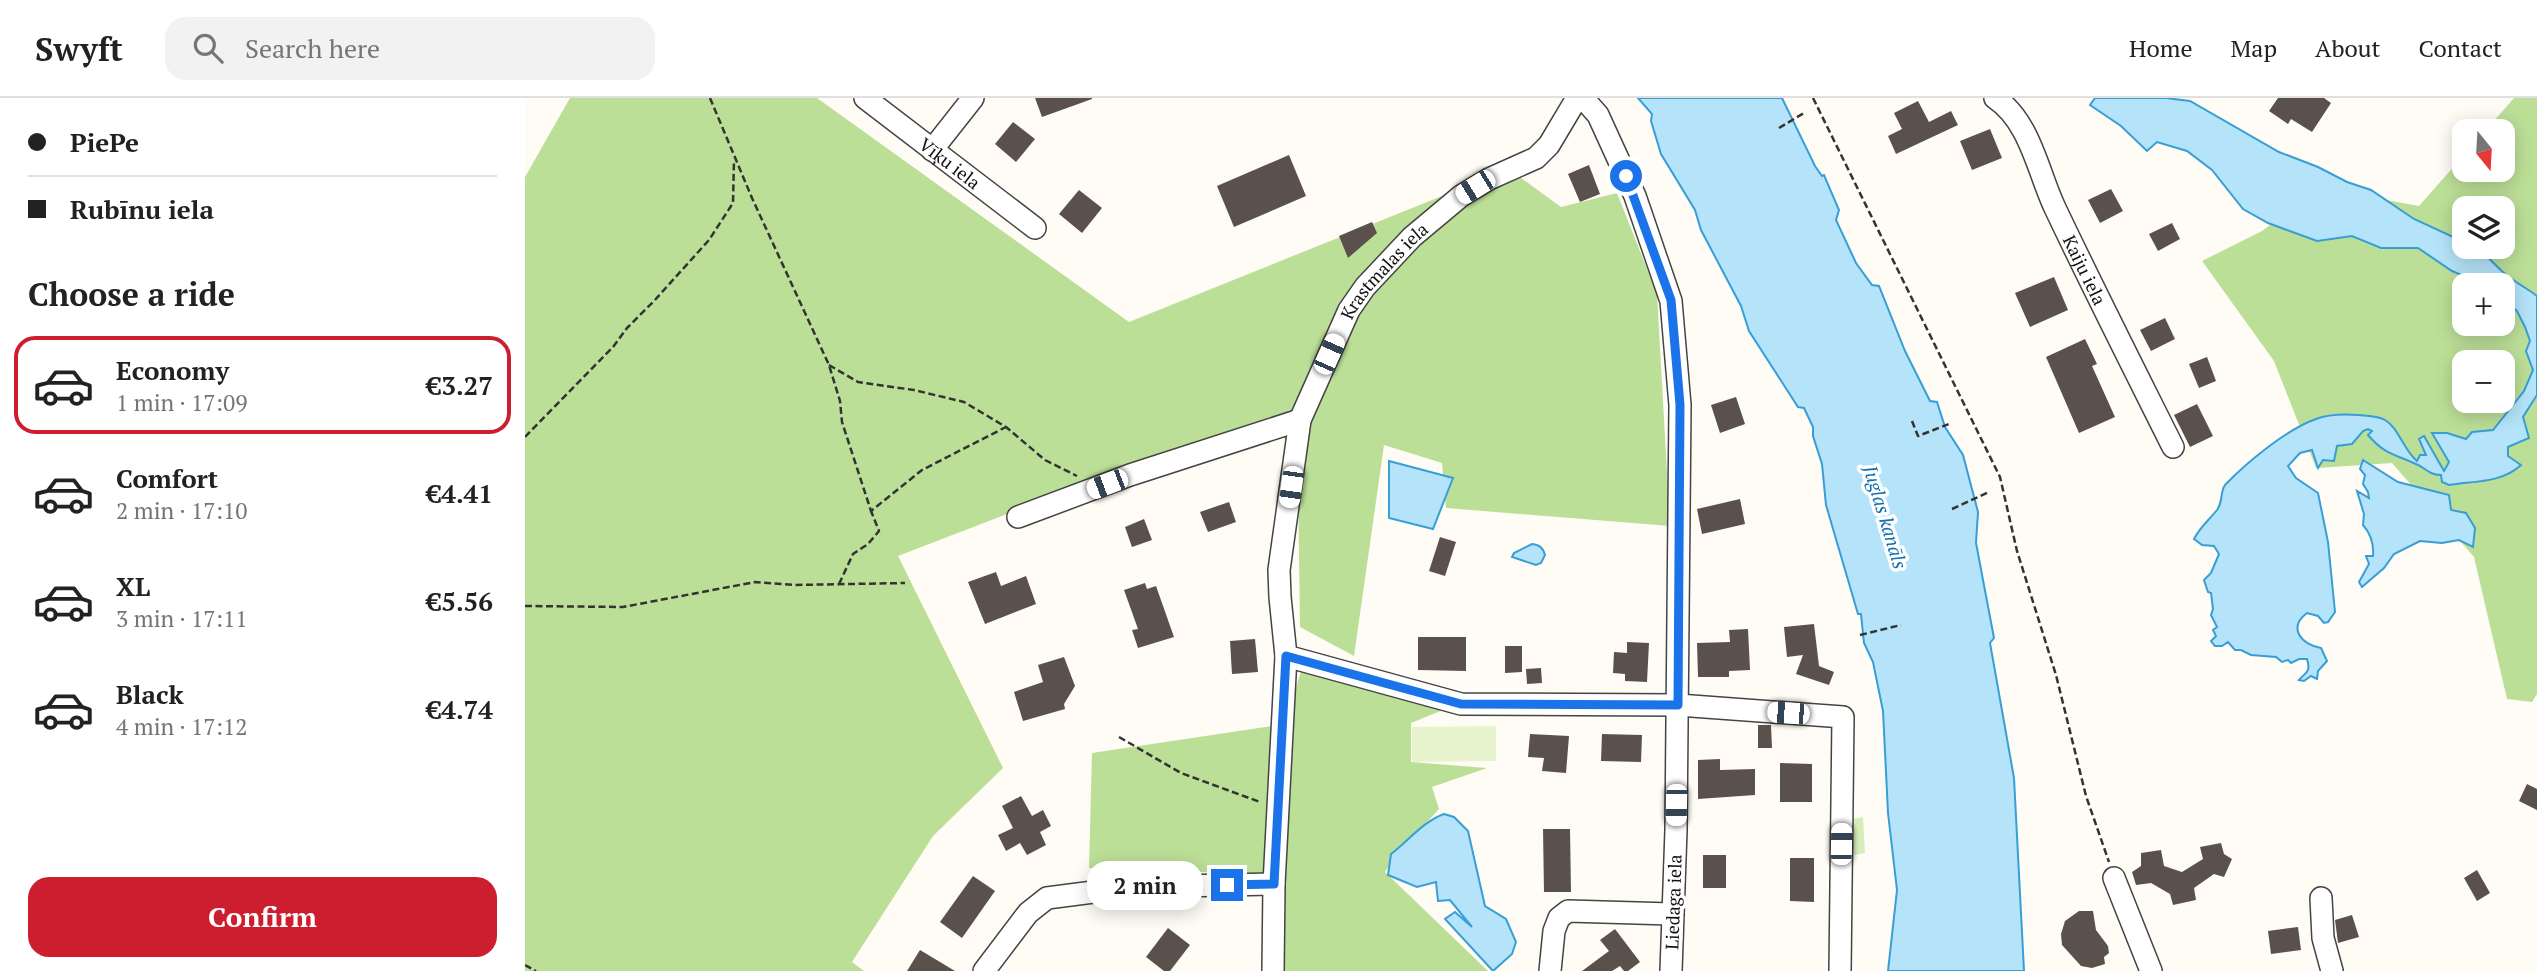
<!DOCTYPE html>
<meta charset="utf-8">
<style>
body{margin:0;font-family:"PT Serif",serif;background:#f2f2f2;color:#222;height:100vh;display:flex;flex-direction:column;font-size:26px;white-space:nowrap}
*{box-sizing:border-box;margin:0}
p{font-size:23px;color:#767676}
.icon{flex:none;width:38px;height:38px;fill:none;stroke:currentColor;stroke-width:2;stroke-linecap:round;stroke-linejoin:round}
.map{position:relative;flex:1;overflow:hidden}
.panel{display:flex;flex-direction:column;background:#fff;width:525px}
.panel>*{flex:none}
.guide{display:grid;align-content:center;height:154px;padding:0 28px;background:#fff}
.needle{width:46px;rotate:162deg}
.buttons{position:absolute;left:1927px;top:21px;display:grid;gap:14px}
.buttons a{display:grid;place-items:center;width:63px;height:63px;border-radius:14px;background:#fff;box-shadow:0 4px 18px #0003;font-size:35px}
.end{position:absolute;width:32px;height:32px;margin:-16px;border:9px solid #1a73e8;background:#fff;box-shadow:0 0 0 4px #fff}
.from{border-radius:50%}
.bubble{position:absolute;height:49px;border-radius:21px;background:#fff;box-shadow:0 4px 18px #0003;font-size:23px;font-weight:600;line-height:49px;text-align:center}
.car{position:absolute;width:21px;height:42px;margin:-21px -10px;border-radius:9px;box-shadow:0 0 5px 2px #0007;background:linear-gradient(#fff 24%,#345 0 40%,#fff 0 76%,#345 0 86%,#fff 0)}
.guide b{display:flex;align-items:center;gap:24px;height:66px;font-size:26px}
.guide b+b{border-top:2px solid #e0e0e0}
.guide i{width:18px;height:18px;background:#222}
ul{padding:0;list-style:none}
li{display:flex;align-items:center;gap:21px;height:98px;margin:0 14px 10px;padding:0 14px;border:4px solid transparent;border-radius:21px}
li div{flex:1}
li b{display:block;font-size:26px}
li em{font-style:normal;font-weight:600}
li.current{border-color:#cc1e2e}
li>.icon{width:63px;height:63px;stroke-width:1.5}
h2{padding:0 28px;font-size:32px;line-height:84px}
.primary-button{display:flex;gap:14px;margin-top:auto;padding:14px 28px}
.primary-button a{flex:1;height:80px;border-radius:21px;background:#cc1e2e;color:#fff;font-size:28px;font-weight:600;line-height:80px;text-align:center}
header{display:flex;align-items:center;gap:42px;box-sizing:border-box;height:98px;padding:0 35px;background:#fff;border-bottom:2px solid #e0e0e0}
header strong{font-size:33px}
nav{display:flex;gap:38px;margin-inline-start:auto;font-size:24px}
.search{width:490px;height:63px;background:#f2f2f2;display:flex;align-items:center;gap:18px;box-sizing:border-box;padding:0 24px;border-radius:21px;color:#767676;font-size:26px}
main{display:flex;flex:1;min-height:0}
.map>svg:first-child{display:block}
.green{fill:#d7edba}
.forest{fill:#bcdf98;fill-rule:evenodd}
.pitch{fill:#e8f4cd}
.water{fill:#b5e4fa;stroke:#379ed6;stroke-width:2}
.building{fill:#5a514c}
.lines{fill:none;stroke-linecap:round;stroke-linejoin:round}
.minor-casing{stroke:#444;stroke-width:24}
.path{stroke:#333;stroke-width:2.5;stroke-dasharray:7 3.5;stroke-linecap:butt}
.minor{stroke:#fff;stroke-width:21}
.route{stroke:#1a73e8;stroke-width:9}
.labels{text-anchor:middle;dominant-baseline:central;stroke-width:7;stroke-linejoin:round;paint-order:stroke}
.street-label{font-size:18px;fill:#111;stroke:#fff}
.water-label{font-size:19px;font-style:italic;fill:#1070ad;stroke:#fff}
</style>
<header>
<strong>Swyft</strong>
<div class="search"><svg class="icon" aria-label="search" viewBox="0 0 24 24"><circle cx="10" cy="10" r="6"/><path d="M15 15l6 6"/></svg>Search here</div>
<nav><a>Home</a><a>Map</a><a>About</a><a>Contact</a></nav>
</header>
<main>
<section class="panel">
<div class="guide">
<b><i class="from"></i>PiePe</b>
<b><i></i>Rubīnu iela</b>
</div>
<h2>Choose a ride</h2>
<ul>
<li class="current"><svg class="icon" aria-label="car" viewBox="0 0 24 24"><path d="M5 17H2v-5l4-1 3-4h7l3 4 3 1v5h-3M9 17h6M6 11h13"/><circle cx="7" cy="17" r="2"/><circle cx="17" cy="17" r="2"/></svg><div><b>Economy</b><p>1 min · 17:09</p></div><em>€3.27</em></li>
<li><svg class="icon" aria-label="car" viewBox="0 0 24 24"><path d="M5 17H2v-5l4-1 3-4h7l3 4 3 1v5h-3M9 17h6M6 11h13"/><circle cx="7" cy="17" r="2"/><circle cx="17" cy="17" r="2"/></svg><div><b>Comfort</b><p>2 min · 17:10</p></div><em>€4.41</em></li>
<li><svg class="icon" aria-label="car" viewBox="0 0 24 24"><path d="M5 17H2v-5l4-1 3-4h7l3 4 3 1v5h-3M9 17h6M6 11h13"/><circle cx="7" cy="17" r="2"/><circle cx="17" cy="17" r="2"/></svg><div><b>XL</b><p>3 min · 17:11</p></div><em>€5.56</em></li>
<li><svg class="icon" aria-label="car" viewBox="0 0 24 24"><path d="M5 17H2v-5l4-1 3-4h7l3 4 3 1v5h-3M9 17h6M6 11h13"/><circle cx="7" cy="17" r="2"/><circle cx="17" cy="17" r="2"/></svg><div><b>Black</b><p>4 min · 17:12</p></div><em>€4.74</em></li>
</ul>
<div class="primary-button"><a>Confirm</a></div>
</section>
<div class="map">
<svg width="2012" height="873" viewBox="0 0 2012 873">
<rect width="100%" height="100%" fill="#fffcf5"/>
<path class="green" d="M1338,719L1340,755L1330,757L1327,745L1328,721Z"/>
<g class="forest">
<path d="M45,0H292L604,224L984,71L1036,109L1092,95L1132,196L1145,428L921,410L917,365L859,347L829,558L775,529L773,384L754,323L565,384L373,458L478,670L408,738L327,864L339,873H0V79Z"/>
<path d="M1989,0H2012V596L2007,604L1982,601L1949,459L1867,365L1791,370L1749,263L1677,163L1737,133L1795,90L1894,108L1939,57V72H1978V33H1960ZM1939,110H1978V149H1939ZM1939,187H1978V226H1939ZM1939,264H1978V303H1939Z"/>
<path d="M776,573L878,596L923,610L886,625V664L962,670L907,689L914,711L869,760L860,774L963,873H760V777L564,770L567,655L760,626Z"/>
</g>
<path class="pitch" d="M971,628V663L887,664V629Z"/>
<g class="water">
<path d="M1113,0H1257L1290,68L1297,78L1299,77L1314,112L1311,122L1331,165L1347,187L1354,188L1380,253L1405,303L1412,304L1420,329L1438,357L1453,414L1451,445L1469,540L1465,545L1489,680L1499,873H1363L1372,792L1363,715L1358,613L1348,564L1339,545L1336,516H1333L1301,407L1297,366L1288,338V329L1279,310L1273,309L1224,233L1216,208L1176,132L1170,112L1136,56L1126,23L1127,16Z"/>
<path d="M1570,0H1641L1665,3L1754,54L1793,69L1822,84L1846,92L1889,121L1939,144V149C1960,149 1968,168 1984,179C1993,186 2003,191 2012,198V297L1998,319L2004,340L1983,349V358L1996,367C1977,385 1949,383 1924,387L1917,384L1916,377C1904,377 1901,370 1891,366C1870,356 1860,357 1843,337L1847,333L1843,331L1838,333L1827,346L1812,348L1809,363L1798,362L1793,370L1787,352L1775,355L1763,368L1771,380L1793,395L1803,444L1810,514L1803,524L1799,525L1793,518L1782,515C1762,530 1777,547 1796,550L1802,563L1793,573L1792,581L1786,578L1779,583L1774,582C1781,574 1786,574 1782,561H1774L1766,565L1763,562L1757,564L1751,559L1726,557L1716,552H1710L1703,544L1697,548H1690L1686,543L1691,538L1688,532L1692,529L1686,517L1688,511L1686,495L1683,494L1679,482L1686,475L1694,456L1689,448L1677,447L1669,441C1675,429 1684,422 1692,412C1698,404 1695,394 1700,387C1721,365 1762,331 1791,321C1804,316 1819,316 1833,317C1841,318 1853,318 1860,322C1874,330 1879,353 1892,363L1895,357H1901L1894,341L1899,338L1919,373L1924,364L1907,335H1922L1941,341L1947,334L1968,332L1999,293L2008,272L2001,253L2005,243L2000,229L1992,213L1978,200V187H1960L1927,173L1893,150H1856L1827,138L1792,143L1743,125L1718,111L1687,72L1662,53L1632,44L1622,53L1596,28L1565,7Z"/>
<path d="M1838,362L1873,384L1924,397L1926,412L1941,415L1950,430L1948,449L1934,442L1917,445L1895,443L1869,456L1859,470L1837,489L1834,484L1844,466L1841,458H1848C1849,446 1846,436 1838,427L1839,416L1832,393L1844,400L1843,394L1838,386L1840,377L1835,371Z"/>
<path d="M864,363L928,380L908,431L864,420Z"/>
<path d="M1007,446C1015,447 1018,450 1020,457L1016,465L1011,467L987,459L989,455Z"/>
<path d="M919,716L929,719L943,733L960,808L981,821L991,844L987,856L968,873L920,821L930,814L947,829L925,802L913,803L911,784L892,789L863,777L866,756C884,742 899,723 919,716Z"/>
</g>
<g class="building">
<path d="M510,0H567V1L517,19Z"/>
<path d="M1753,0H1799L1806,5L1787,34L1766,21L1763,26L1744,13Z"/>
<path d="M1393,3L1404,24L1426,13L1433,27L1371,56L1363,38L1377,31L1369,15Z"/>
<path d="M488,24L510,41L491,64L470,46Z"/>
<path d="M1465,31L1477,60L1447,72L1435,43Z"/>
<path d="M764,57L781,98L709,129L692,88Z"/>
<path d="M1064,67L1075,96L1055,104L1043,76Z"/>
<path d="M1586,91L1598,113L1575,125L1563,102Z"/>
<path d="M554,92L577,110L557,135L534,116Z"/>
<path d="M847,124L852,135L823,160L814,138Z"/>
<path d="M1647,125L1655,141L1633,153L1624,136Z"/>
<path d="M1529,179L1543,212L1505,229L1490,195Z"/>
<path d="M1640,220L1650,241L1626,253L1615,232Z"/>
<path d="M1560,241L1572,266L1567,268L1590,319L1554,335L1521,259Z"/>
<path d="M1682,259L1691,283L1674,290L1664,266Z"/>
<path d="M1211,299L1220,326L1195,335L1186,307Z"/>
<path d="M1672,306L1688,338L1665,349L1649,317Z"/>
<path d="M1215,401L1220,426L1177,436L1172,411Z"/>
<path d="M704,404L711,424L683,434L675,414Z"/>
<path d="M619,421L627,442L607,449L600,429Z"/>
<path d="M915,439L931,444L920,478L904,473Z"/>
<path d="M471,474L476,488L501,478L511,506L460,526L443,484Z"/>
<path d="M620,485L622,491L631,488L649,539L613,550L607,532L613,531L599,492Z"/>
<path d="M1289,526L1294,568L1309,574L1304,587L1271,576L1278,557L1262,559L1259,529Z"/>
<path d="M1223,531L1225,572L1204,573V579H1173L1172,545L1205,544L1204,532Z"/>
<path d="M893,539H941V573L893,572Z"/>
<path d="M730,541L733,574L707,576L705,543Z"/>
<path d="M1102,544L1124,545L1122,584L1100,583V576L1088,575L1089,554L1102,555Z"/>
<path d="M980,548H997V574L980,575Z"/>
<path d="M539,559L550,588L539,606L540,611L498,623L489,594L518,584L513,567Z"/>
<path d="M1016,570L1017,585L1002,586L1001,571Z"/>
<path d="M1233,627H1246L1247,650H1233Z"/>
<path d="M1005,636L1044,638L1041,675L1017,673L1019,660L1003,659Z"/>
<path d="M1077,636L1117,637L1116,664L1076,663Z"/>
<path d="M1195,661V672L1230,671V697L1173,701V662Z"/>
<path d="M1255,665L1287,666V704H1255Z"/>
<path d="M2002,686L2012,691V712L1994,703Z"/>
<path d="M496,698L507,718L518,712L526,728L515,734L521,747L502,757L495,745L481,753L473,737L488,730L477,708Z"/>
<path d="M1018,731H1045L1046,794H1019Z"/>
<path d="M1696,745L1699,756L1707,761L1699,779L1689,776L1669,790L1671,802L1648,807L1645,796L1626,785L1611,787L1607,774L1616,768V755L1636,752L1639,768L1657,774L1678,761L1675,749Z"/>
<rect x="1178" y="757" width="23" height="33"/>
<path d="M1265,760H1289V804L1265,803Z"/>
<path d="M1952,772L1965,795L1952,803L1939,780Z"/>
<path d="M448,778L470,793L437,840L415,824Z"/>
<path d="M1554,813H1568L1571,832L1583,848L1584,855L1579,859L1580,866L1567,870L1556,868L1537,847L1536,836L1540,823Z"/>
<path d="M1827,817L1834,839L1813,845L1810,822Z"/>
<path d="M1773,829L1776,852L1746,856L1743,833Z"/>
<path d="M643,830L665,847L645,873H639L621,859Z"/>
<path d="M1090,831L1115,864L1103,873H1099L1095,868L1087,873H1057L1084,853L1075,842Z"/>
<path d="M395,852L430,873H382Z"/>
</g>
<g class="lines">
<defs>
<g id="minor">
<path id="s1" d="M340,0L510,130"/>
<path d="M1058,0L1073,17L1110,98L1146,203L1155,307L1151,732L1146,873"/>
<path id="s2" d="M1470,0C1505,23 1513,74 1530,110C1568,190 1608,269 1648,349"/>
<path d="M407,52L448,0"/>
<path d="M493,419L605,377L775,322"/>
<path d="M761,558L936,606L1153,607L1318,619L1315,873"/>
<path d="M1589,780L1626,873"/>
<path d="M1796,800L1798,840L1807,873"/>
<path d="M459,873L503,815L522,800L607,789L749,786"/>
<path id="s3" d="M748,873L749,786L761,558L755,499L754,472L775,322L824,212L840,189L887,139L936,98L964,81L1011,60L1024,47L1052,0"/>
<path d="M1025,873L1029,833L1034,820L1043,813L1146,816"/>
</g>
</defs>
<use href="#minor" class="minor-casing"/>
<g class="path">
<path d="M185,0L227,100L304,267L315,303L317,324L346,413L397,372L481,329"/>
<path d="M1288,0L1475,379L1492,453L1531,577L1561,698L1584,764"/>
<path d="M1254,30L1279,15"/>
<path d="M304,267L333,284L389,292L439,304L481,329L520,362L552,378"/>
<path d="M1387,323L1393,338L1424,326"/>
<path d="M0,339L88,249L102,230L129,203L184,142L208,105L209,62"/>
<path d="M1427,411L1464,394"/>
<path d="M314,486L328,456L343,446L354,433L346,413"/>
<path d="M0,508L98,509L230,484L269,487L380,485"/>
<path d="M1335,537L1376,527"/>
<path d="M594,639L656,675L735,704"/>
<path d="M0,867L11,873"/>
</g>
<use href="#minor" class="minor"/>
</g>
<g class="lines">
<path class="route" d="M702,787L749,786L761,558L936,606L1153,607L1155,307L1146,202L1101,78"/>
</g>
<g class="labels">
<g class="street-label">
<text stroke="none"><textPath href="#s1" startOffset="107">Vīķu iela</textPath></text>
<text stroke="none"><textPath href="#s2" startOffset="196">Kaiju iela</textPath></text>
<text stroke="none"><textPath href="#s3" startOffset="726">Krastmalas iela</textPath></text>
<text transform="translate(1148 804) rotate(-88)">Liedaga iela</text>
</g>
<g class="water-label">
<text transform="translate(1361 419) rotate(73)">Juglas kanāls</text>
</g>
</g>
</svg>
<div class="buttons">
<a><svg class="needle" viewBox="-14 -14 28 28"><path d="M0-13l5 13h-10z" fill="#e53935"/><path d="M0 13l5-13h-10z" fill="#767676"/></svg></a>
<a><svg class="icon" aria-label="layers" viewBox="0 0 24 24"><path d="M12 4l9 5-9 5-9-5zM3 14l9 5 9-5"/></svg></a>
<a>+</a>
<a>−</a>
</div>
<i class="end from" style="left:1101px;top:78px"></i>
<i class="end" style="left:702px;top:787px"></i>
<div class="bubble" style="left:562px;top:763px;width:116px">2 min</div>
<i class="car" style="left:950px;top:89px;rotate:238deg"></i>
<i class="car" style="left:804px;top:256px;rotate:24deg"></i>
<i class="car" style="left:582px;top:386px;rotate:249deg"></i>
<i class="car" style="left:766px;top:389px;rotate:188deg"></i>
<i class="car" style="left:1263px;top:615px;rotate:274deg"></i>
<i class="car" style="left:1151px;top:707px;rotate:181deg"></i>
<i class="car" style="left:1316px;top:746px;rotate:1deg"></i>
</div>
</main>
